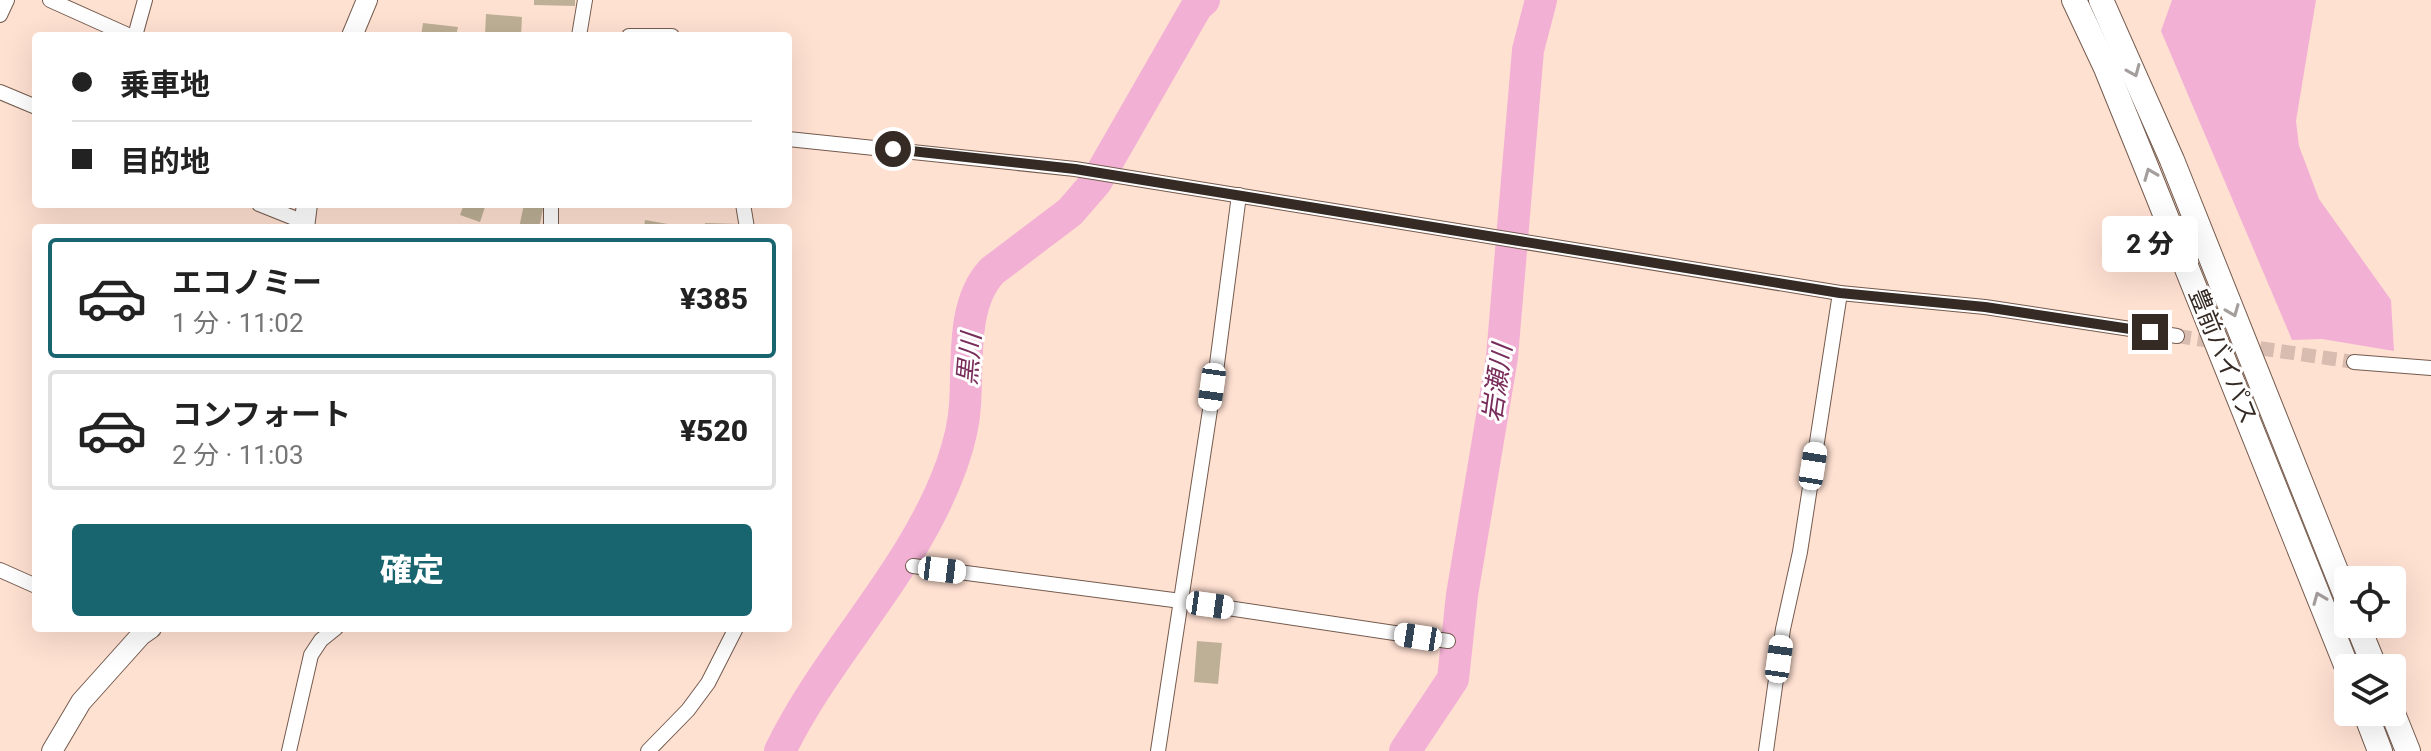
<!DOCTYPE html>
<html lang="ja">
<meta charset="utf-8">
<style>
body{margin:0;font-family:Roboto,"Noto Sans JP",sans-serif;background:#f6f6f6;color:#222;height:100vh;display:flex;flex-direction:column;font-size:30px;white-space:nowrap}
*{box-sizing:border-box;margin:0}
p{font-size:26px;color:#767676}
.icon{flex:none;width:44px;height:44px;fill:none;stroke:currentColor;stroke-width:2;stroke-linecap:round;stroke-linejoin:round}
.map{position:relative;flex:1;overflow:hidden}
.drawer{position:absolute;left:32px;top:224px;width:760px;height:408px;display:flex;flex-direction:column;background:#fff;border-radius:8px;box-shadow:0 8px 32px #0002}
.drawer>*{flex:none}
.top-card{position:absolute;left:32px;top:32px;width:760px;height:176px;border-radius:8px;box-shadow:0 8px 32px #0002;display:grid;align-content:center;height:176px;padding:0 40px;background:#fff}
.buttons{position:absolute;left:2334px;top:566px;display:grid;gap:16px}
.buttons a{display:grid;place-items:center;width:72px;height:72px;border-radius:8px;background:#fff;box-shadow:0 8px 32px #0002;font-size:40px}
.end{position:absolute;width:36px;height:36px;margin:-18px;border:10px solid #352a24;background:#fff;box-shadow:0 0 0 4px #fff}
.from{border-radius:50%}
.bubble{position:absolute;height:56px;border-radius:8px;background:#fff;box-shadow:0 8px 32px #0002;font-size:26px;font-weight:800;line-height:56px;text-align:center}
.car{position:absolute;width:24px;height:48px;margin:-24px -12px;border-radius:10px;box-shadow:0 0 6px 2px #0007;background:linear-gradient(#fff 24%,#345 0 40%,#fff 0 76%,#345 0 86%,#fff 0)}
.top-card b{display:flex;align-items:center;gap:28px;height:76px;font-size:30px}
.top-card b+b{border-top:2px solid #e0e0e0}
.top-card i{width:20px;height:20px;background:#222}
ul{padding:14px 0 0;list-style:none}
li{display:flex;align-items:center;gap:24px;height:120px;margin:0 16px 12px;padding:0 24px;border:4px solid #e0e0e0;border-radius:8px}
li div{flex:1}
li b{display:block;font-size:30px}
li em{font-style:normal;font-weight:800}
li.active{border-color:#18646f}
li>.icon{width:72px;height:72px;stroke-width:1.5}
.cta{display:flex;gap:16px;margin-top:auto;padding:16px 40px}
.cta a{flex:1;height:92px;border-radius:8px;background:#18646f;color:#fff;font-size:32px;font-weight:800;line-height:92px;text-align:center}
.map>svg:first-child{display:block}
.water{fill:#f2b1d4}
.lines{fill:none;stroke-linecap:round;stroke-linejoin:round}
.river{stroke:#f2b1d4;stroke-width:32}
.building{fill:#beb096}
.minor-tunnel{stroke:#d7bcaf;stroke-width:14;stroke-dasharray:14 7;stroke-linecap:butt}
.minor-casing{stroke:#745b4e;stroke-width:16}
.secondary-casing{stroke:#745b4e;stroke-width:22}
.trunk-casing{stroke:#745b4e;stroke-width:26}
.minor{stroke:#fff;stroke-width:14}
.secondary{stroke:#fff;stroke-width:20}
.trunk{stroke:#fff;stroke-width:24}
.oneway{stroke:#a49f9c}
.route{stroke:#352a24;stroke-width:10}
.labels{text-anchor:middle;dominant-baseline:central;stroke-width:6;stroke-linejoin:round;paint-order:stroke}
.street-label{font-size:24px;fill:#352a24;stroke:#fff}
.water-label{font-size:26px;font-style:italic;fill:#782d5b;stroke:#fff}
</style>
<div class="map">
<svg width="2431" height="751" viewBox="0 0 2431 751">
<rect width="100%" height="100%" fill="#ffe1d2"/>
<path class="water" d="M2172,0H2316L2296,121L2299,146L2319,199L2391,300L2394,351L2322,339L2292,340L2161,31Z"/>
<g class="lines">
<g class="river">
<path d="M780,751C829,650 914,571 952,464C958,447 964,423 965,405C968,362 961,304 992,271L1070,212L1096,182L1197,6L1204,0"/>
<path d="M1405,751L1453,679L1462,595L1502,357L1528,50L1541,0"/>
</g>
</g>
<g class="building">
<path d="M534,0H575V6L534,5Z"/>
<path d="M486,14L522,17L521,36L485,35Z"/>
<path d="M423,23L458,27L456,36H421Z"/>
<path d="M464,204H486L480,222L460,215Z"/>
<path d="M524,204H544L539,228H519Z"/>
<path d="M645,220L679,226V228H644Z"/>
<path d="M705,223L740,224V228H705Z"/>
<path d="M1197,641L1222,643L1218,684L1194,682Z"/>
</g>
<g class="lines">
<path class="minor-tunnel" d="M2177,336L2354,362"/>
<defs>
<g id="minor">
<path d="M50,0L130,36"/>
<path d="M0,15L7,0"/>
<path d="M135,36L145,0"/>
<path d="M579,36L585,0"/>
<path d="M629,36H672"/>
<path d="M0,92L36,107"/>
<path d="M788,139L1075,169L1840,293L1985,307L2177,336"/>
<path d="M259,204L304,222"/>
<path d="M743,204L747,228"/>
<path d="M551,228V204"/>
<path d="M2354,362L2431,368"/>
<path d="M913,566L1181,601L1448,641"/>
<path d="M0,570L36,586"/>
<path d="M289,751L311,655L321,640L336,628"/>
<path d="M648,751L688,710L708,683L736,628"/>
<path d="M1158,751L1217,364L1239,195"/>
<path d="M1766,751L1783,629L1800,552L1840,293"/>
</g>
<g id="secondary">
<path d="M352,36L367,0"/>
<path d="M304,228L307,204"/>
<path d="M52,751L81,702L141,635L151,628"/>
</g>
<g id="trunk">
<path d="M2074,0L2106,68L2147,169L2348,670"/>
<path d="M2101,0L2172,160L2348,601"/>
<path d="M2357,624L2375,668"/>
<path d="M2392,711L2408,751"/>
<path d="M2365,712L2380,751"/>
</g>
</defs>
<use href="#minor" class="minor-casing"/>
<use href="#secondary" class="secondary-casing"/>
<use href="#trunk" class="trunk-casing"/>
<use href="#minor" class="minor"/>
<use href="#secondary" class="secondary"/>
<use href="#trunk" class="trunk"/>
</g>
<defs><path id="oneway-chevron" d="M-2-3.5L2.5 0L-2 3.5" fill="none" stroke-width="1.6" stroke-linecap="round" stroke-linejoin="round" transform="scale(2)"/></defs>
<g class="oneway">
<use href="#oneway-chevron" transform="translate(2134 71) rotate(67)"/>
<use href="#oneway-chevron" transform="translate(2150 174) rotate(-112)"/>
<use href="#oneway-chevron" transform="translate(2233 311) rotate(68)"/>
<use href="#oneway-chevron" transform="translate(2319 598) rotate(-112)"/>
</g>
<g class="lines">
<path class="route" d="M893,149L1075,169L1840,293L1985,307L2150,332"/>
</g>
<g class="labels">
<g class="street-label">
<text transform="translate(2223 356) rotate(68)">豊前バイパス</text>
</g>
<g class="water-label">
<text transform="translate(969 359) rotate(-85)">黒川</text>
<text transform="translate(1497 383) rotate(-82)">岩瀬川</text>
</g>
</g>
</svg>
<div class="buttons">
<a><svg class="icon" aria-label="locate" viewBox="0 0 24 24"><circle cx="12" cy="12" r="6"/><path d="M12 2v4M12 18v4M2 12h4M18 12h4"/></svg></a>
<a><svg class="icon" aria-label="layers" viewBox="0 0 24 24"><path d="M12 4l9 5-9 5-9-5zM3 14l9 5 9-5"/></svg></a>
</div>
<i class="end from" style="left:893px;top:149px"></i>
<i class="end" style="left:2150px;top:332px"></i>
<div class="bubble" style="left:2102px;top:216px;width:96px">2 分</div>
<i class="car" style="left:1212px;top:387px;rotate:188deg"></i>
<i class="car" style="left:1813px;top:466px;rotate:9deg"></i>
<i class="car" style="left:942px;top:570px;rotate:97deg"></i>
<i class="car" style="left:1210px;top:605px;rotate:98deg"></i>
<i class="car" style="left:1418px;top:637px;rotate:279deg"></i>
<i class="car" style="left:1779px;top:659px;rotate:8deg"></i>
<div class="top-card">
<b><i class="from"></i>乗車地</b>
<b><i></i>目的地</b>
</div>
<section class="drawer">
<ul>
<li class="active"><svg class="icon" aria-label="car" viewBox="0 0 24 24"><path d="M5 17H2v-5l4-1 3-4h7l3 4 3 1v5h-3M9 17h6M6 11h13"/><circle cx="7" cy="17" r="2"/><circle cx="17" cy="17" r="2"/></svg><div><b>エコノミー</b><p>1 分 · 11:02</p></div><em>¥385</em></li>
<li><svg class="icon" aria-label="car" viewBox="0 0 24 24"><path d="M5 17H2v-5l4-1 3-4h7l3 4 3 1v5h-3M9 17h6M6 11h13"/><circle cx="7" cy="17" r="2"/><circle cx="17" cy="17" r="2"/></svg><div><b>コンフォート</b><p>2 分 · 11:03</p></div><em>¥520</em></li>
</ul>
<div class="cta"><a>確定</a></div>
</section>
</div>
